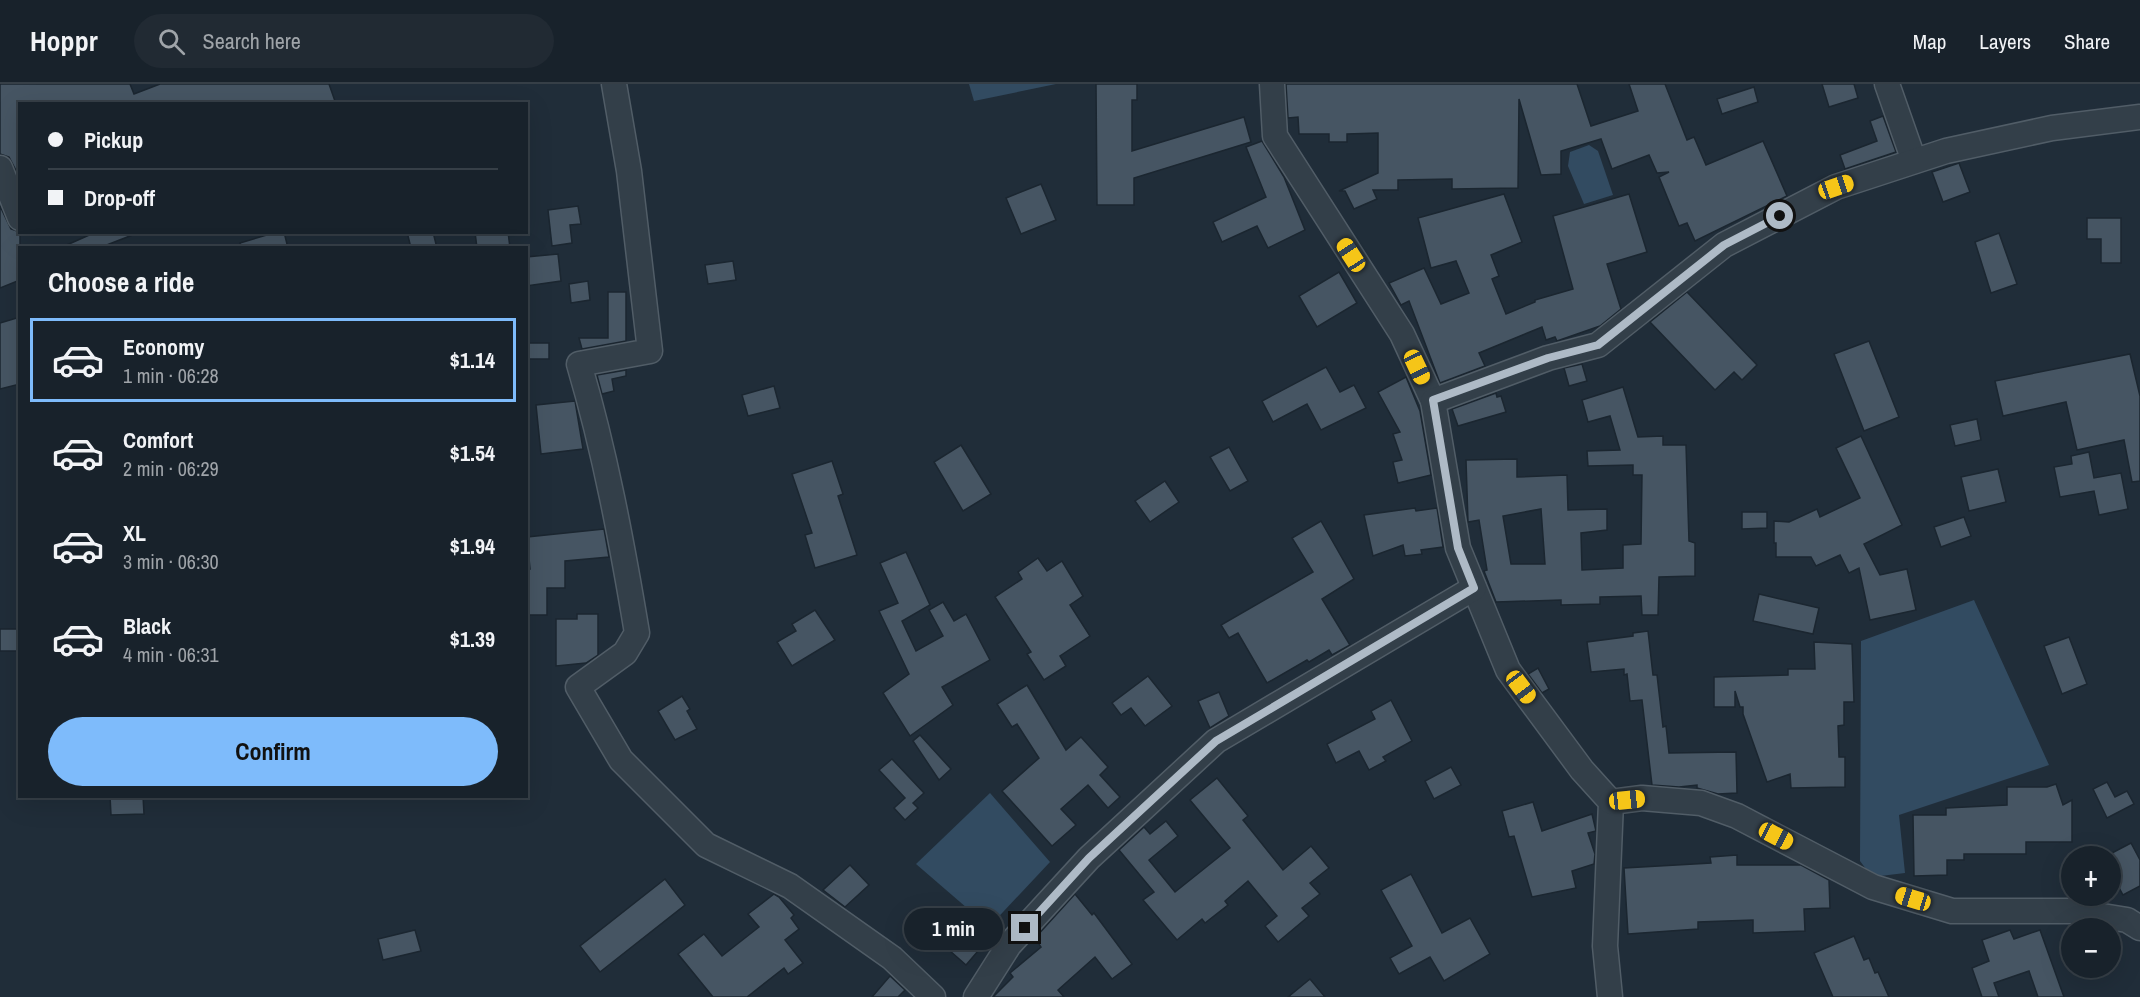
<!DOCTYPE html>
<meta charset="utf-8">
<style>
body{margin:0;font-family:"Archivo Narrow",sans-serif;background:#212a33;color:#f1f3f6;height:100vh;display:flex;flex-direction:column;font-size:22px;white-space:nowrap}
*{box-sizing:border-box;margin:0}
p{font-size:20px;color:#9fa4a9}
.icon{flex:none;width:33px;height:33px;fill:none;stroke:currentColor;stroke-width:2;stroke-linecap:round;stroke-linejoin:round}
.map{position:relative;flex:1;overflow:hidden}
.side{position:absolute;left:18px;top:162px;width:510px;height:552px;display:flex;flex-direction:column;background:#18222b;border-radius:0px;box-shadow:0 6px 24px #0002,0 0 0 2px #363f47}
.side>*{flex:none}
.hud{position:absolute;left:18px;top:18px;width:510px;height:132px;border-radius:0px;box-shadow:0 6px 24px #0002,0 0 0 2px #363f47;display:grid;align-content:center;height:132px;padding:0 30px;background:#18222b}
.buttons{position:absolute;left:2061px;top:762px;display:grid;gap:12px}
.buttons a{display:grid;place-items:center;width:60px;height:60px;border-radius:50%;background:#18222b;box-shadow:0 6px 24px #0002,0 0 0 2px #363f47;font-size:30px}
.end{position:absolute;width:27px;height:27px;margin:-14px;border:8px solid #aebac6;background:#111;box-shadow:0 0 0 3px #111}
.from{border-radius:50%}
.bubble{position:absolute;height:42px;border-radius:21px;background:#18222b;box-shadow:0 6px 24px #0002,0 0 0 2px #363f47;font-size:20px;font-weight:700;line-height:42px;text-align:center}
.car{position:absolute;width:18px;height:36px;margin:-18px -9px;border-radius:8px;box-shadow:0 0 4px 2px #0007;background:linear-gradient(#f5c518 24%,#345 0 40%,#f5c518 0 76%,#345 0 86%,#f5c518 0)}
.hud b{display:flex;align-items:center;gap:21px;height:57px;font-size:22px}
.hud b+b{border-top:2px solid #363f47}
.hud i{width:15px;height:15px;background:#f1f3f6}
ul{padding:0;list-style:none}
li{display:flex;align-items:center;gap:18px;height:84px;margin:0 12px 9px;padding:0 18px;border:3px solid transparent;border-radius:0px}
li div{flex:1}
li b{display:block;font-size:22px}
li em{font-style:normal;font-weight:700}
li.current{border-color:#7ebbfb}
li>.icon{width:54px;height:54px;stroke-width:1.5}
h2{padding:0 30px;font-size:27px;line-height:72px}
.cta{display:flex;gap:12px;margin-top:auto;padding:12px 30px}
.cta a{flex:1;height:69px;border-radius:36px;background:#7ebbfb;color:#111;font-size:24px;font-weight:700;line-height:69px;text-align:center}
header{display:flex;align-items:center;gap:36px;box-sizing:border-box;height:84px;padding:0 30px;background:#18222b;border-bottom:2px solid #363f47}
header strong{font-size:28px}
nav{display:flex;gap:33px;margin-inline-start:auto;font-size:21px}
.search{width:420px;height:54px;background:#212a33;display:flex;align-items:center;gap:15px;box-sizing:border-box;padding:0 21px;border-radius:33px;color:#9fa4a9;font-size:22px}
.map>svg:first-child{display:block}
.water{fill:#324b61}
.building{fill:#465563;stroke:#1b2630;stroke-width:1.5;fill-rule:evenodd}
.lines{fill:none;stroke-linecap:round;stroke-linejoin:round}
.minor-casing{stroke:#515d67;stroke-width:27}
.minor{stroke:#333f49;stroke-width:24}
.route{stroke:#aebac6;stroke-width:8}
</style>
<header>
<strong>Hoppr</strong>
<div class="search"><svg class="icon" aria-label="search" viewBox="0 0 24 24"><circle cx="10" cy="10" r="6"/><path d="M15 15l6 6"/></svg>Search here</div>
<nav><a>Map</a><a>Layers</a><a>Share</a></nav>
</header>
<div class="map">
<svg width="2140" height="913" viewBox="0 0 2140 913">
<rect width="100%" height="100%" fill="#202d39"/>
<g class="water">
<path d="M969,0H1056L974,17Z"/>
<path d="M1589,61L1598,67L1613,111L1584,120L1568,82L1570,68Z"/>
<path d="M1974,516L2049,681L1899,731L1905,789L1872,793L1860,777L1861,557Z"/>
<path d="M990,709L1050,778L989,843L916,780Z"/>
</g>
<g class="building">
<path d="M0,0H130L134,10L160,0H329L336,20H20V94L9,73L0,70Z"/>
<path d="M1096,0H1137V16H1132V67L1244,33L1251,58L1134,94V121H1097Z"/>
<path d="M1286,0H1577L1591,42L1638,27L1629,0H1665L1687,56L1694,53L1706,81L1763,57L1787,112L1695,157L1687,139L1679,142L1659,93L1669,88L1657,89L1649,71L1612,85L1601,55L1561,67V90L1541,91L1519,15L1518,104L1452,105V95L1398,96V106H1373L1377,115L1354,125L1345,107H1339L1378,89V49L1347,50V58H1329V50H1299L1298,33L1288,34Z"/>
<path d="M1822,0H1854L1858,14L1829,23Z"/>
<path d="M1754,3L1758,18L1722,30L1717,15Z"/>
<path d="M1883,32L1896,68L1845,85L1840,71L1877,57L1870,37Z"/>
<path d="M1262,57L1284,93L1305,146L1268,164L1257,142L1222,158L1213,138L1266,113L1246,63Z"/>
<path d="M1959,79L1970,108L1943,118L1932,88Z"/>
<path d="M1041,100L1056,136L1021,150L1006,114Z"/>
<path d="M1504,110L1522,158L1491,171L1499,192L1492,195L1506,230L1535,218V216L1573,205L1553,132L1629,110L1647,168L1607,180L1621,225L1600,242L1557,257L1555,253L1546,256L1542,243L1479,269L1485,282L1440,299L1409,217L1401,221L1389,199L1424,184L1441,220L1469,209L1456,177L1431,184L1418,134Z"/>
<path d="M0,122L11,145L20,148V196L0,204Z"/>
<path d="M578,122L581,140L570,141L572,159L552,162L548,126Z"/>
<path d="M2087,134H2121V179H2101V155H2087Z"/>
<path d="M96,148H134L135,150L99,164H60Z"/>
<path d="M277,148H284L288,164H241L240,159Z"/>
<path d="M407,148H433L437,164H411Z"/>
<path d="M475,148H508L510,164H477Z"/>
<path d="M1999,149L2017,200L1991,209L1975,158Z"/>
<path d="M558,170L561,197L526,202V173Z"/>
<path d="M733,177L736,196L708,200L705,181Z"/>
<path d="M1339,188L1357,219L1317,243L1299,212Z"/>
<path d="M588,197L590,216L571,219L569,200Z"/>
<path d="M608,208H626V257L582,265L579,254H608Z"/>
<path d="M1687,208L1757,281L1742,296L1734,288L1715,306L1650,238Z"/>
<path d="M20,233V300L0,305V239Z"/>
<path d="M1869,257L1899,333L1864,347L1834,270Z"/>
<rect x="528" y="259" width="21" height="16"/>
<path d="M2130,270L2140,312V397L2132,398L2124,356L2077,366L2066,318L2003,332L1995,297Z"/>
<path d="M1582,280L1587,297L1569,302L1564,284Z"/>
<path d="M1326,283L1340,308L1354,301L1366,324L1321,346L1307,320L1273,338L1262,317Z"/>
<path d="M626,286V292L612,295L614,307L602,310L597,291Z"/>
<path d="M1406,293L1420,327L1431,391L1398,399L1393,378L1402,376L1393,350L1400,348L1378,308Z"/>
<path d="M774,302L780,324L748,332L742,311Z"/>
<path d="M1623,303L1638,353L1663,352V361H1686L1689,457L1695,459V492L1659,493L1658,531H1642L1641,512L1600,513V520L1561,521V516L1496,518L1484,487L1487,486L1479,436L1468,438L1466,376L1517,375V393L1567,391L1568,426L1607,425V446L1581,449L1582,486L1623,484V461L1641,460L1642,391H1633V381L1588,382L1587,367L1620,366L1610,332L1588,338L1582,316ZM1541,425L1545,480H1511L1503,432Z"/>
<path d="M1496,309L1497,313L1501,312L1506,328L1458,342L1452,325Z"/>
<path d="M575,317L583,365L541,370L536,321Z"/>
<path d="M1977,335L1981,356L1955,362L1950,341Z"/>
<path d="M1861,352L1902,441L1864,460L1880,491L1907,485L1916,526L1870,536L1859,484L1849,489L1840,471L1816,482L1811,473H1776V459H1774V437L1789,438L1817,425L1820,433L1860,414L1836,364Z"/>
<path d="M961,361L991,410L963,427L934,378Z"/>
<path d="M1229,363L1248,397L1230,407L1210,373Z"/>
<path d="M2089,368L2094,394L2121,389L2128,425L2099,431L2094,407L2060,413L2054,383L2072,380L2071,372Z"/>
<path d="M832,377L843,410L838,412L857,471L815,484L805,451L812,449L792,390Z"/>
<path d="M1998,385L2006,418L1969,427L1961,393Z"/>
<path d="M1165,397L1179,418L1150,438L1135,417Z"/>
<path d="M1415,424L1416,427L1437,424L1443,463L1421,466L1422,470L1405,472L1403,461L1373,472L1364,431Z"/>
<path d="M1742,428H1767V444L1742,445Z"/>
<path d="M1964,433L1971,452L1941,463L1934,443Z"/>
<path d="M1321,437L1354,495L1322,515L1350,561L1332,571L1329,566L1309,578L1307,576L1267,599L1238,549L1229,554L1221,541L1313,488L1292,454Z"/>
<path d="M604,445L609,473L565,477V504H547V531H526V485H530L527,453Z"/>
<path d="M906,468L930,521L902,537L916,567L943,552L929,526L943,518L954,537L966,530L990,576L942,603L953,621L910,652L883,609L909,590L879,527L898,519L880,479Z"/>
<path d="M1038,474L1047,487L1062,477L1083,512L1070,521L1090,552L1060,572L1066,582L1044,596L1027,570L1031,568L995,513L1022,495L1018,488Z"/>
<path d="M1759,510L1819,524L1813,550L1753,537Z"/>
<path d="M815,526L835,556L792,582L777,558L796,547L792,540Z"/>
<path d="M577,530H598V571L586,579L556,582V535H577Z"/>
<rect x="0" y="545" width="20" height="22"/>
<path d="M1648,547L1653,591H1657L1663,643L1666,642L1669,669L1736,668L1737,709L1718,710L1697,704V701L1679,703L1652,701L1642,616L1630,617L1627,590L1624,591V585L1591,588L1587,558L1633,552V549Z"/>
<path d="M2069,553L2087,600L2062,610L2044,562Z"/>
<path d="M1814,558L1852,560L1854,618H1844V641L1838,642L1839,673H1845V703L1791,704L1790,690L1767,698L1743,630V623H1740L1735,607V623H1714V593L1788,591V585H1815Z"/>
<path d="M1538,584L1549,605L1542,609L1528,590Z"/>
<path d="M1148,592L1172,622L1145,642L1131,624L1121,631L1112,619Z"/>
<path d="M1027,601L1066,666L1081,653L1108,683L1100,691L1120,713L1108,724L1088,701L1061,725L1076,741L1052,762L1002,707L1039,674L1017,640L1012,643L997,620Z"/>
<path d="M1219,608L1229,632L1210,644L1198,617Z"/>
<path d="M682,612L690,625L687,627L697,645L675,656L658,627Z"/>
<path d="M1391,616L1412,657L1383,673L1386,677L1369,686L1359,667L1336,679L1327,660L1375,635L1371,627Z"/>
<path d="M920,651L951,685L939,696L913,657Z"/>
<path d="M892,675L924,709L913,719L918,724L905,736L894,724L905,714L879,686Z"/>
<path d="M1451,683L1461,701L1434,715L1425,697Z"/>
<path d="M1217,694L1248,732L1243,736L1283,786L1311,762L1329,784L1310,799L1320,810L1302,824L1309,832L1278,858L1265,842L1277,832L1248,797L1225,817L1228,821L1205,839L1202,835L1177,856L1143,816L1154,808L1119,766L1144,743L1150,750L1166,737L1178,752L1149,776L1175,808L1230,764L1190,716Z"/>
<path d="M2107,698L2115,713L2127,707L2134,720L2107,734L2093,705Z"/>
<path d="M2056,700L2063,721L2072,716V758H2026V770H1964V776H1947V791L1914,792L1913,731H1946V724L2007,721V703H2047Z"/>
<path d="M110,712H143L144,730L111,731Z"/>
<path d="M1533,718L1542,747L1592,730L1596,747L1588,749L1595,770L1594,780L1572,787L1576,804L1532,813L1514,752L1509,753L1502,727Z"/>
<path d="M2131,759L2140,776V802L2123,811L2110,787V770Z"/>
<path d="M1737,771V781H1801L1829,796L1830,824L1804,825L1805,847L1753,849V836L1698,838V845L1628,850L1624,784L1711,779L1710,773Z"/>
<path d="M850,781L869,801L845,823L823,806Z"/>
<path d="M1411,790L1442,849L1470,834L1490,870L1444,897L1430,873L1399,890L1390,874L1412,862L1381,806Z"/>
<path d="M665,795L685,821L600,888L580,862Z"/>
<path d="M774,810L779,813L794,831L791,834L799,845L785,856L803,879L788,890L784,884L747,913H713L678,870L704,850L722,872L759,843L748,830Z"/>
<path d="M1075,810L1092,831L1094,829L1132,880L1112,895L1095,873L1058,906L1064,913H993L1013,893L1010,889L1041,863L1035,854Z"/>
<path d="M966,830L991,852L966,881L941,859Z"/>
<path d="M415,846L421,867L383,876L378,855Z"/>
<path d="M2010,846L2014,855L2040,846L2064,913H2038L2029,887L1994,899L1999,913H1982L1972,884L1989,877L1982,856Z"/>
<path d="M1854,852L1864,876L1869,874L1875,889L1878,888L1889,913H1833L1814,869Z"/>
<path d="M890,892L905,906L898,913H872Z"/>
<path d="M1310,895L1325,913H1288Z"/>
</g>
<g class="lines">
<defs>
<g id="minor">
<path d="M614,0L629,87L650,267L579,280C605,368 622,459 637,549L625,569L578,603L621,676L706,761L790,802L892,874L933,913"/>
<path d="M1272,0L1275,52L1402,250L1433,317L1458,464L1508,586L1582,686L1611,718L1605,862L1610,913"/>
<path d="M1887,0L1914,77"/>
<path d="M0,84L20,134"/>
<path d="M1433,317L1548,274L1598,261L1724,161L1836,103L1946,67L2052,44L2140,33"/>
<path d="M1611,718L1642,714L1701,719L1737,732L1873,803L1952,827H2072L2127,836L2140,844"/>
<path d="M976,913L1009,861L1089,774L1216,657L1474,504"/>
</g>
</defs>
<use href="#minor" class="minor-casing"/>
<use href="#minor" class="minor"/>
</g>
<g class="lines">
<path class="route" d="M1025,844L1089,774L1216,657L1474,504L1458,464L1433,316L1548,274L1598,261L1724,161L1780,132"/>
</g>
</svg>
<div class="buttons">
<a>+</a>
<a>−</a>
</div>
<i class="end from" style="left:1780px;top:132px"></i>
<i class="end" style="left:1025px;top:844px"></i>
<div class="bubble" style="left:904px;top:824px;width:99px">1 min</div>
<i class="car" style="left:1836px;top:103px;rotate:71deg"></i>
<i class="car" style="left:1351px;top:171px;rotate:327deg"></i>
<i class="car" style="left:1417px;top:283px;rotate:155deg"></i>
<i class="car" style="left:1521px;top:603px;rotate:143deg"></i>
<i class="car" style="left:1627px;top:716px;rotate:84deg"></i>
<i class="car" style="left:1776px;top:752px;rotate:118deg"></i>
<i class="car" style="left:1913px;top:815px;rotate:287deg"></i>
<div class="hud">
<b><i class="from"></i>Pickup</b>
<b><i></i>Drop-off</b>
</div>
<section class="side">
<h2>Choose a ride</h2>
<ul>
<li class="current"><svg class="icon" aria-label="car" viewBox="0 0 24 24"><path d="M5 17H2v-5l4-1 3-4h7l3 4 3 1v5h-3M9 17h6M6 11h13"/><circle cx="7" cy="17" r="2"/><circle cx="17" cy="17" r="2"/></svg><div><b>Economy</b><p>1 min · 06:28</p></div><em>$1.14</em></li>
<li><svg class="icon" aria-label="car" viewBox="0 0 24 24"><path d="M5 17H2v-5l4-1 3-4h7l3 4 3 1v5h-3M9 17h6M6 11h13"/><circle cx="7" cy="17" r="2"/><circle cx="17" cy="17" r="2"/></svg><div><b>Comfort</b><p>2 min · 06:29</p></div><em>$1.54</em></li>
<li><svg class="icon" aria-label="car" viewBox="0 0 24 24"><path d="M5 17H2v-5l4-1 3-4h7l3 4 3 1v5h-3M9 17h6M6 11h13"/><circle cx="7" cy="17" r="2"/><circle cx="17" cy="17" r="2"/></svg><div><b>XL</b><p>3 min · 06:30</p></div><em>$1.94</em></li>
<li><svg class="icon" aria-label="car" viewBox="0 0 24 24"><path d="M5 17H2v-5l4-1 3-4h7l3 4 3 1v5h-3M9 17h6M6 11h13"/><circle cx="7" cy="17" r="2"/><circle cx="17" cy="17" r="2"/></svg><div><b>Black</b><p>4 min · 06:31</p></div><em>$1.39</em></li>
</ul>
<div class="cta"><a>Confirm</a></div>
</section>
</div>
